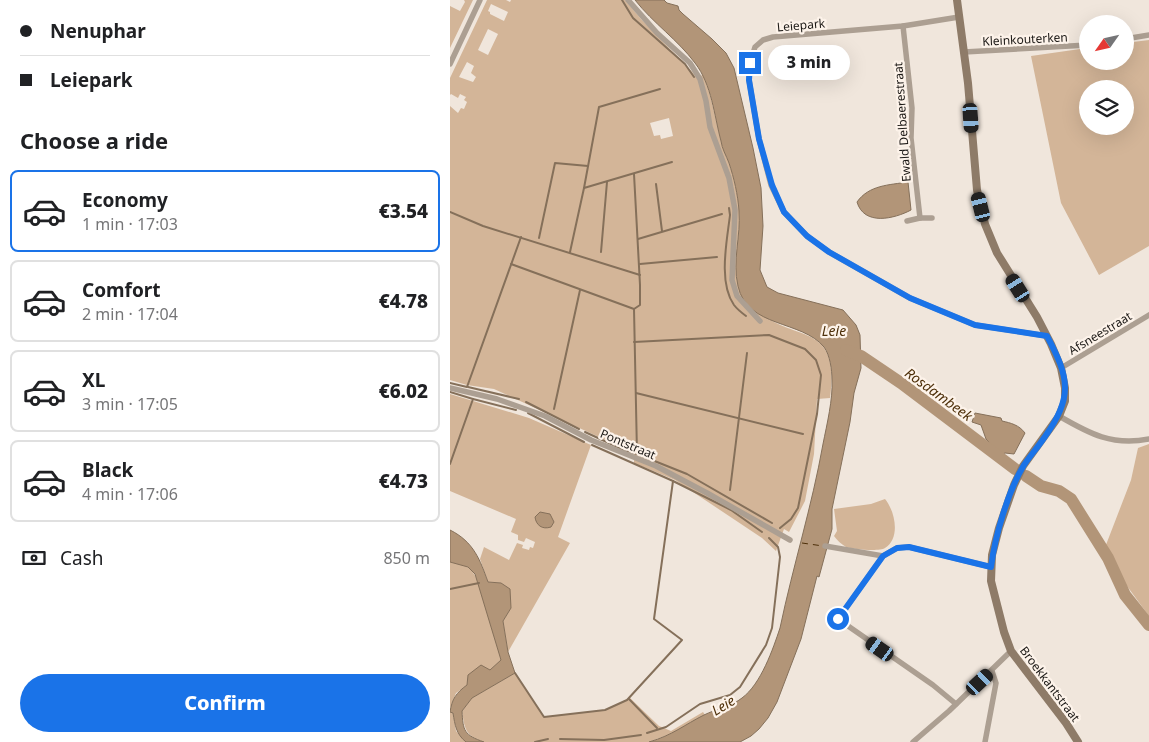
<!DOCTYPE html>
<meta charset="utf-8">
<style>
body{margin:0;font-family:"Noto Sans",sans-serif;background:#f2f2f2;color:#202124;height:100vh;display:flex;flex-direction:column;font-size:19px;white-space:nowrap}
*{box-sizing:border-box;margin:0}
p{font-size:16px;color:#757577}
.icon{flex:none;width:28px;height:28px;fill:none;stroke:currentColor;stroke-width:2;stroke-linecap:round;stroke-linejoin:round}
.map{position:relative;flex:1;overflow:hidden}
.panel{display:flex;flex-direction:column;background:#fff;width:450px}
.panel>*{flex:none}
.guide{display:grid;align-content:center;height:110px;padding:0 20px;background:#fff}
.needle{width:32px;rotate:236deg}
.tools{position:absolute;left:629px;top:15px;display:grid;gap:10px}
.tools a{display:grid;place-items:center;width:55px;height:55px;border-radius:50%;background:#fff;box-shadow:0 5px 20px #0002;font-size:25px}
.end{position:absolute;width:22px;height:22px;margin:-11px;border:6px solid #1a73e8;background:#fff;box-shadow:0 0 0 2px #fff}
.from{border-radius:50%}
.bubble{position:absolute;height:35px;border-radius:18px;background:#fff;box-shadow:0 5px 20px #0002;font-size:16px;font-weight:800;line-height:35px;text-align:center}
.car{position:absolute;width:15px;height:30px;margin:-15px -8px;border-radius:6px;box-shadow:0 0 4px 1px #0007;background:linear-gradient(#222 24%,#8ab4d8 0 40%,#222 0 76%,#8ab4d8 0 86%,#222 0)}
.guide b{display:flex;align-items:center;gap:18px;height:48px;font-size:19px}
.guide b+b{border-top:1px solid #e0e0e0}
.guide i{width:12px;height:12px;background:#202124}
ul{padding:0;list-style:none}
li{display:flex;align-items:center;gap:15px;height:82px;margin:0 10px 8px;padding:0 10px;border:2px solid #e0e0e0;border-radius:8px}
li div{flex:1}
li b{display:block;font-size:19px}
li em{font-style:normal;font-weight:800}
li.selected{border-color:#1a73e8}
li>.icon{width:45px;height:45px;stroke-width:1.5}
h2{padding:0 20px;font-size:22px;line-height:60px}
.pay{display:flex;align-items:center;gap:12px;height:55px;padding:0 20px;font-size:19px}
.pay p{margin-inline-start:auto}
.cta{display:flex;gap:10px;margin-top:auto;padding:10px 20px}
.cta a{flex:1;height:58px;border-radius:30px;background:#1a73e8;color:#fff;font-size:20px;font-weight:800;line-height:58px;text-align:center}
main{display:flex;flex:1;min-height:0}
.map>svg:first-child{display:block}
.green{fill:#d3b598;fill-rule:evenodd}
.water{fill:#b29578;stroke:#85705a}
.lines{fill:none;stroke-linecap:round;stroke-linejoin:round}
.stream{stroke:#85705a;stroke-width:2}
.river{stroke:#b29578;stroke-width:12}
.ferry{stroke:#4d2f09;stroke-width:1;stroke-dasharray:6 5;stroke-linecap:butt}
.street{stroke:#ac9f92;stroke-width:5.5}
.secondary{stroke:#8e7b68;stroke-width:8}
.route{stroke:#1a73e8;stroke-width:6}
.labels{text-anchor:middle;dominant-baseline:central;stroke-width:4.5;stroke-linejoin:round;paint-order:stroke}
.street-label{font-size:12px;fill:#1b1815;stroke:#fdf3ea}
.water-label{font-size:14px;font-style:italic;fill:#4d2f09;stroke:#fdf3ea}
</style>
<main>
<section class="panel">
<div class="guide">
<b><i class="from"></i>Nenuphar</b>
<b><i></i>Leiepark</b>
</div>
<h2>Choose a ride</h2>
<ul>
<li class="selected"><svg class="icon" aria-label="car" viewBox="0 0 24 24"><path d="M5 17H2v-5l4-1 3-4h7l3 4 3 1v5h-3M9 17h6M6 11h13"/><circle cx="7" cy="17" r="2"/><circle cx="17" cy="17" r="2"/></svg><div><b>Economy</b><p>1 min · 17:03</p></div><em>€3.54</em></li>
<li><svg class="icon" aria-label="car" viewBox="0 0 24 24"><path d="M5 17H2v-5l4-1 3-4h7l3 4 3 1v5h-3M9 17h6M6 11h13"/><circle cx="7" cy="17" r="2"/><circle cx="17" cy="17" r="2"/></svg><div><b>Comfort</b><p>2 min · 17:04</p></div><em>€4.78</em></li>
<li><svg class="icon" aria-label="car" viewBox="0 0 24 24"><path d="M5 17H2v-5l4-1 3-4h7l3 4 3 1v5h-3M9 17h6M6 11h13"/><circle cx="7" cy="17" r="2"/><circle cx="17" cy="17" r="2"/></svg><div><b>XL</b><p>3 min · 17:05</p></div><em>€6.02</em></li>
<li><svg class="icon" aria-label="car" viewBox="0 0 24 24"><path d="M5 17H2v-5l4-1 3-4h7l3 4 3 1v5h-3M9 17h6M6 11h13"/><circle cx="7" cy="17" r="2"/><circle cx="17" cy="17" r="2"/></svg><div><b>Black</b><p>4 min · 17:06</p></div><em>€4.73</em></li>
</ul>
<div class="pay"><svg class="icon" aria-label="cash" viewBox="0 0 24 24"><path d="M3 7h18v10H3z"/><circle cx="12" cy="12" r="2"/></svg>Cash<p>850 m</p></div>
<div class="cta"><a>Confirm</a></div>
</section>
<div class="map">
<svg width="699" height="742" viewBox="0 0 699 742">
<rect width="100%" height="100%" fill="#f0e6dc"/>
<g class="green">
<path d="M14,0H23L0,48V6L10,11L15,2Z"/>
<path d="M37,0H56L60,2L61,0H175L191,19L247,77L253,75C262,96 265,119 271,141C272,149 276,155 279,163C284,178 288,195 289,211C291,239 278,272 293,298C296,303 302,307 307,311C348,344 390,321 380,398L367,399L364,454L355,501L339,532L334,529L326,551L312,538L225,480L184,463V453L44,389L17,385L0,380V106L8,113L11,108L14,109L17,102L14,100L16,97L10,94L8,98L1,94L0,95V78ZM41,4L58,12L54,21L40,14V12L38,11ZM38,29L48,34L38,55L28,50ZM17,62L24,66L21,73L26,77L23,82L9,77ZM219,118L223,136L211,139L210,135L204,136L200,123Z"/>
<path d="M699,40V246L649,275L611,203L581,56L637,48L638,61H675V43ZM638,89H675V126H638Z"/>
<path d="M0,394L79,418L141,445L108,537L120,543L58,652L53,621L61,608L51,583L38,582L30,559L34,547L59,560L67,543L73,545L72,548L79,550L80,547L83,548L85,542L76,538L74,542L68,540V535L61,532L66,519L0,491Z"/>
<path d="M699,444V616L666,571L654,550L681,480L688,448Z"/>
<path d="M435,499C445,511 451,538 435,548C429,552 402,549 396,547C391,544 387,540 384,536L387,531L384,509L421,504Z"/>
<path d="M0,562C6,563 14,564 19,568C33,579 46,640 52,660L40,670L6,693L0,708Z"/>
<path d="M65,673L94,717L155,710L180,698L209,726L221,731L253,712L255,715L228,731L199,742H34C15,735 15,730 12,711L22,698Z"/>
<path d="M0,712L3,713L6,731L16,742H0Z"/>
</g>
<g class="water">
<path d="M185,0H214L217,3L228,6L229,10L233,14L262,39L276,53L284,68L303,148L311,188L313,226L310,270L317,287L328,293L393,310L406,325L410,335L411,368L404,393L400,422L382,509V529L369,577L367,576L351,639L327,702L318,718L309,729L301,736L290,742H199C223,735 234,725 254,715C266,709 282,706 292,698C311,684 323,649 330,628C343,566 362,506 373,444C377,424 383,399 382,380C382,370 380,355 374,347C352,320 297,328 288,286C282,261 291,236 289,211C288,195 284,178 279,163C276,155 272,149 271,141C264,115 262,85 245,63C228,40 203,23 185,0Z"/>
<path d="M458,182L461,210C444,219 414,226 407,202C419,185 439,185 458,182Z"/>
<path d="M525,413L551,418L552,421C561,423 569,425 575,433L564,454L555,453L553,454L538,444L539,442L536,439L531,425L522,422Z"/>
<path d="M90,512L100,514L104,522L101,527C92,530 86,525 85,517Z"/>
<path d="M0,530C24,542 30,560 38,582L51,583L60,589L61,608L53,621L58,652L65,673L22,698L12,711C13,731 14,735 34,742H16C6,734 5,725 3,713L0,712C2,699 6,693 17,685L18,675L31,665L40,670L51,660L25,574L18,567L0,562Z"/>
</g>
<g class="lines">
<g class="stream">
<path d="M172,0L183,18L235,64L244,77"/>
<path d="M210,89L149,107L134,188L222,162"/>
<path d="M206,184L212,231"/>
<path d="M279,208L280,215C277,241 268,282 284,305C287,309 292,313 296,316"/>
<path d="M0,212L33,226L190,275"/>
<path d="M89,238L105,163L138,166"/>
<path d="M188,239L272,214"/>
<path d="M120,252L134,188"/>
<path d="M151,252L157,182"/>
<path d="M61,264L184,309L190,305V285L184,174"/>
<path d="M190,264L267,257"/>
<path d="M184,309L187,454L237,474L322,523"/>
<path d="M184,342L319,335L355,349L366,360L371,375L367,414L348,508L341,519L330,528"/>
<path d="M0,383L17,387L71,237"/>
<path d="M18,387L69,399"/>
<path d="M0,392L23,399"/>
<path d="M186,393L353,434"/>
<path d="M76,402L129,429"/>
<path d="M104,409L130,290"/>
<path d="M78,413L134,442"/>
<path d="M135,432L174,450L187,454"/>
<path d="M543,452L545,449"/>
<path d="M0,464L23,399L66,410"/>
<path d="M223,481L281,510L312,532"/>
<path d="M280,490L297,353"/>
<path d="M0,589L29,583"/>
<path d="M65,673L94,717L155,710L177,700L232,640L204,619L223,481L142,445"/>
<path d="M179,699L207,728"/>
<path d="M197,733L216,727L250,704L280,695L290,687L316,645L322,628L330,557L328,547L319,538"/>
<path d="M110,739L154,740L191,735"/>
<path d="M85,742L98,739"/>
</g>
<g class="river">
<path d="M396,350L411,356L451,383L565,469"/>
<path d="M576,476L591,486L609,491L621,499L658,558L675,595L699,625"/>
</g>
<path class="ferry" d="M352,543L373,546"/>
<g class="street">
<path d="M178,0L207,33L240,63L250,79L256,101L260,127L279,178L285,210L282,280L287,296L310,321"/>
<path d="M509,17L453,26L323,37L313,40L305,47L300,63L299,80L309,139L321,185L334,212L357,236L379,252L460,298L525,325L597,336"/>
<path d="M453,26L462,108L461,138L470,218"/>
<path d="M675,39L699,35"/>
<path d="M514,52L638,45"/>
<path d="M0,64L30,0"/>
<path d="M457,221L470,218H482"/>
<path d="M611,368L699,315"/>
<path d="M0,388L47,399L95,416L141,440L206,466L257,493L340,540"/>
<path d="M609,416C640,434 662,446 699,439"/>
<path d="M375,546L433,556"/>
<path d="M506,704L483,685L388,619L433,556L447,548L459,547L541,567"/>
<path d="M463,742L499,711L561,651"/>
<path d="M535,742L546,683L542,671"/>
</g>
<path class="secondary" d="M507,0L518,83L527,190L535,224L547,253L587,317L601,344L611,368L615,388V401L609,416L573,466L564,485L549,528L542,555L541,581L554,632L561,651L616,723L628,742"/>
</g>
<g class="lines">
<path class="route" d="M300,63L299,80L309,139L322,185L334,212L357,236L379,252L460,298L525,325L597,336C620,379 623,397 594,438C588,447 580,456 574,465C558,491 545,536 541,567L459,547L447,548L433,556L388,619"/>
</g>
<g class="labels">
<g class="street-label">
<text transform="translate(351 25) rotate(-5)">Leiepark</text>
<text transform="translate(575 39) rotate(-3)">Kleinkouterken</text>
<text transform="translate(452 122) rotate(-94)">Ewald Delbaerestraat</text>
<text transform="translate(650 333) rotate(-31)">Afsneestraat</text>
<text transform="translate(178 444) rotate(23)">Pontstraat</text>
<text transform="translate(600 684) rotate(53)">Broekkantstraat</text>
</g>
<g class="water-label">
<text x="384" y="330">Leie</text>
<text transform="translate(489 394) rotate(36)">Rosdambeek</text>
<text transform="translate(273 705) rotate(-31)">Leie</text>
</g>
</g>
</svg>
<div class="tools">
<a><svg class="needle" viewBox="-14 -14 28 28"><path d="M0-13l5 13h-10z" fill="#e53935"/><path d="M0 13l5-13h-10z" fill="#757577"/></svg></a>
<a><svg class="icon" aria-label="layers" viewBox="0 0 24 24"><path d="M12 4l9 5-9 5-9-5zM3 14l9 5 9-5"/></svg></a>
</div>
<i class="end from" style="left:388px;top:619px"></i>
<i class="end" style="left:300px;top:63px"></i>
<div class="bubble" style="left:318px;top:45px;width:82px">3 min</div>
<i class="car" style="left:521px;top:118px;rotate:176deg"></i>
<i class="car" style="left:531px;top:207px;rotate:346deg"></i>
<i class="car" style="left:568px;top:288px;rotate:328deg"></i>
<i class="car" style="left:430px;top:649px;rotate:305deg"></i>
<i class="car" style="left:530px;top:682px;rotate:47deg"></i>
</div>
</main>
